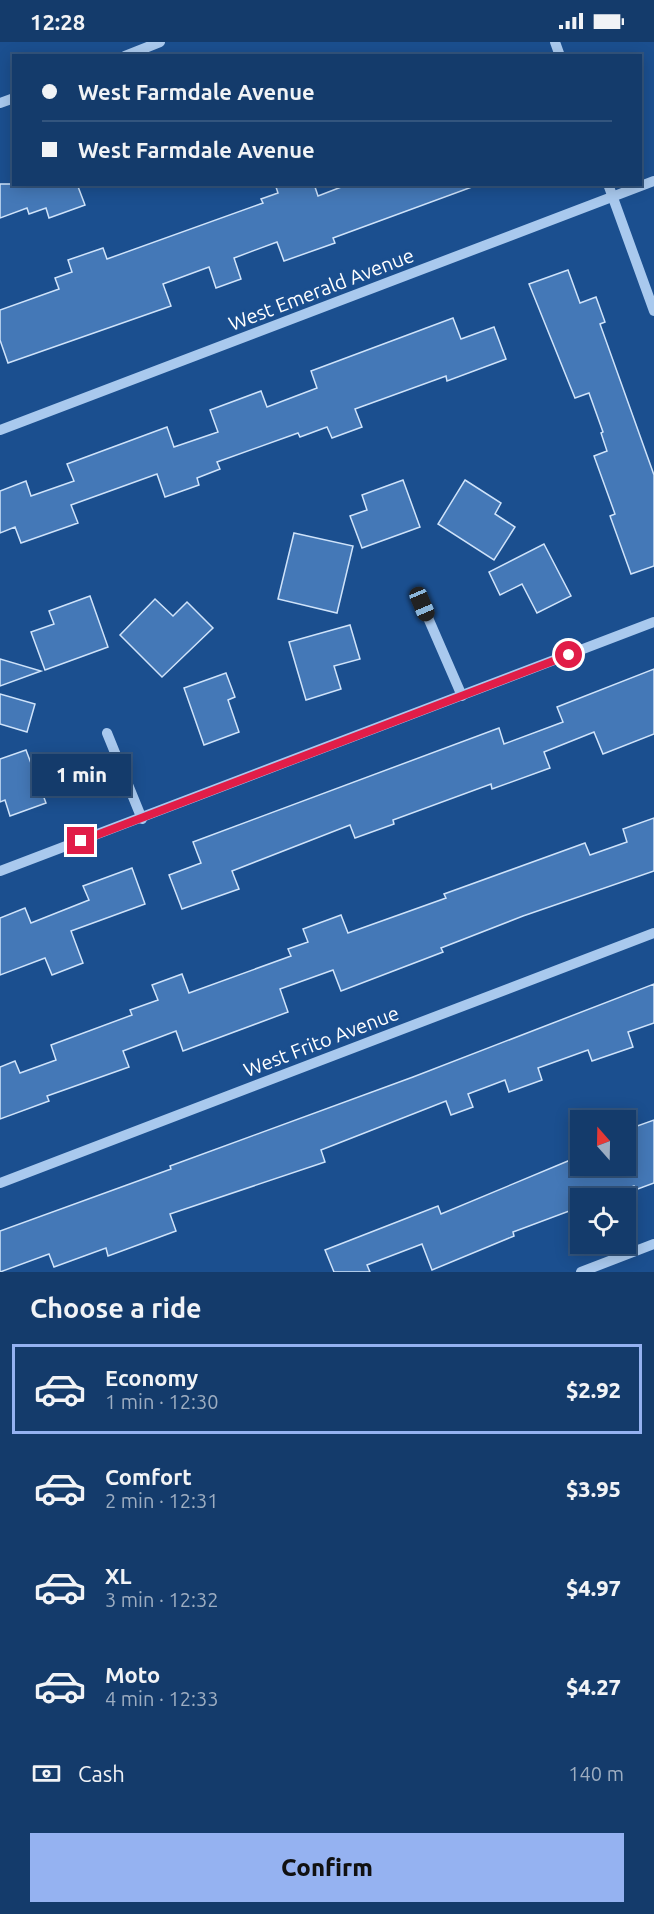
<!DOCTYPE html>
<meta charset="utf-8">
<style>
body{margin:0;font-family:Ubuntu,sans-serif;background:#214673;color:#f1f3f6;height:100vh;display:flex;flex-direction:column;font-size:22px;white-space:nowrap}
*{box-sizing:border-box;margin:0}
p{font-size:20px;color:#9dadc1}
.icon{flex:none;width:33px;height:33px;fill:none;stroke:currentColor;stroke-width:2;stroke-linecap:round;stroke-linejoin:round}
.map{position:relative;height:1230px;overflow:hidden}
.sheet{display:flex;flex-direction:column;background:#143b6b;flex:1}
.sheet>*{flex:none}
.banner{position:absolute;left:12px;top:12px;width:630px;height:132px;border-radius:0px;box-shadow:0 3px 15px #0003,0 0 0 2px #33557e;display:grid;align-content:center;height:132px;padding:0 30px;background:#143b6b}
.needle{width:39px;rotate:340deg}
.controls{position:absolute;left:570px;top:1068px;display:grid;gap:12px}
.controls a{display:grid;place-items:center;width:66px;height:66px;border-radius:0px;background:#143b6b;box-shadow:0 3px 15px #0003,0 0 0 2px #33557e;font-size:30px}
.end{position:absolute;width:27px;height:27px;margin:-14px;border:8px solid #e11d48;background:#fff;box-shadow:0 0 0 3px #fff}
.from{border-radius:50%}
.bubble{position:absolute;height:42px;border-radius:0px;background:#143b6b;box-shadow:0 3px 15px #0003,0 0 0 2px #33557e;font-size:20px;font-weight:800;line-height:42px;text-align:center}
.car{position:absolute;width:18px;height:36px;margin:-18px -9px;border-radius:8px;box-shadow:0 0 4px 2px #0007;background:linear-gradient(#222 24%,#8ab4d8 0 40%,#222 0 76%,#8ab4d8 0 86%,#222 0)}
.banner b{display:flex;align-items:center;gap:21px;height:57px;font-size:22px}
.banner b+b{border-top:2px solid #33557e}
.banner i{width:15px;height:15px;background:#f1f3f6}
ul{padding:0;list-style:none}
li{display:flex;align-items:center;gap:18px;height:90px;margin:0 12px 9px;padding:0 18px;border:3px solid transparent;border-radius:0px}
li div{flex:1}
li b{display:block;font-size:22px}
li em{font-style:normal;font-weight:800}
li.selected{border-color:#95b2f1}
li>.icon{width:54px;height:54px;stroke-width:1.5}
h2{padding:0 30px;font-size:27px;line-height:72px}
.pay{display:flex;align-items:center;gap:15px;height:66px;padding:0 30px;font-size:22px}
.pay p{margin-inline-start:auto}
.cta{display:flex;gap:12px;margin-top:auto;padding:12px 30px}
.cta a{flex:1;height:69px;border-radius:0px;background:#95b2f1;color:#111;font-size:24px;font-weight:800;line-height:69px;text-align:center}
.status{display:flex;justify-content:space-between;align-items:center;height:42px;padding:0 30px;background:#143b6b;direction:ltr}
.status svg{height:16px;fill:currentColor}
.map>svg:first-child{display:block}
.building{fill:#4478b7;stroke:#cfe3fa;stroke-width:1.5}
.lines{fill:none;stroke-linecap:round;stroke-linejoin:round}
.minor{stroke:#a9c9ee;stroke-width:10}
.route{stroke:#e11d48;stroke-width:8}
.labels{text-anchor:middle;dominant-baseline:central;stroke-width:6;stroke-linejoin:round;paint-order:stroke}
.street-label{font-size:20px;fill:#fff;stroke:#1b4f8f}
</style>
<div class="status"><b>12:28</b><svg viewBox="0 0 49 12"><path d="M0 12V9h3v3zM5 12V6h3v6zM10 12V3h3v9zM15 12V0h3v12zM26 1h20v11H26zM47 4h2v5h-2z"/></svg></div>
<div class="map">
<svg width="654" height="1230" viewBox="0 0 654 1230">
<rect width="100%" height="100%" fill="#1b4f8f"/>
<g class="building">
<path d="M0,142H77L85,163L49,176L46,166L29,172L27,166L0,176Z"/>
<path d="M275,142H314L318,154L349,142H472V145L333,196L335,201L284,219L277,200L234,216L241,237L216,246L209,225L163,242L171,264L8,321L0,298V268L59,247L55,236L72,230L68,218L103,206L107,217L263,161L261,157L278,151Z"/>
<path d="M568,228L580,261L596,255L605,280L600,282L654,433V524L631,532L610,474L615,472L594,414L607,409L601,391L603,390L589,351L575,356L529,242Z"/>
<path d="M453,276L461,297L494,285L506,317L447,339L446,334L355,367L362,385L332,396L327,385L300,395L298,391L217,420L220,427L197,436L199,443L165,455L157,432L71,463L78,481L21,501L15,485L0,491V449L26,439L31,454L74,439L67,422L167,385L174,405L218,390L210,368L261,349L267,365L317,346L311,329Z"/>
<path d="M403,438L420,485L362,506L350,474L367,468L362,453Z"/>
<path d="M465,438L501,461L495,472L515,485L494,518L438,482Z"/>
<path d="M294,491L353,504L337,571L278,557Z"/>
<path d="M544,502L571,554L537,571L522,542L500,553L489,530Z"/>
<path d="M90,554L108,605L45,628L31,590L54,582L49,569Z"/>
<path d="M155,557L173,574L187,560L213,586L162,635L120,593Z"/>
<path d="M350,583L360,617L334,624L341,647L306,658L289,600Z"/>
<path d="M0,617L41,629L0,644Z"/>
<path d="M654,627V692L603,712L594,690L544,710L550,726L492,747L491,742L393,778L394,782L355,796L350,783L232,829L239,847L182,867L169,833L201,821L193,800L499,686L504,702L563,680L557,665Z"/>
<path d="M226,631L235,655L228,658L239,690L204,703L184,646Z"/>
<path d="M0,652L35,662L27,690L0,682Z"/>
<path d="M26,708L46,761L10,774L5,758L0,760V717Z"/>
<path d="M654,776V829L523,874L441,906L443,910L341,949L333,928L280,947L288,970L183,1009L176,989L123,1009L129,1025L47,1054L49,1059L0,1077V1025L15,1019L20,1031L56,1018L51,1003L132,973L130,968L158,958L152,943L182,932L189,951L291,914L288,907L308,900L303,887L341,873L348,891L446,856L444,852L585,801L590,813L627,800L623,787Z"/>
<path d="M132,826L145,862L71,889L83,921L52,933L45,916L0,933V876L25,866L31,881L89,858L83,844Z"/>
<path d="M654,942V981L628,990L633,1005L592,1019L588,1008L538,1026L542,1038L509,1050L505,1038L468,1052L473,1065L451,1073L446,1059L321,1108L325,1120L170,1172L176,1189L108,1214L106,1206L54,1225L49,1212L0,1230V1189L171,1127L170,1124L413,1035Z"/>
<path d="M654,1078V1141L635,1148L634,1144L602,1156H580V1165L513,1190L514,1194L432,1228L422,1202L367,1223L370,1230H334L325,1208L438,1164L441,1172L580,1114V1124H626V1088Z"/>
</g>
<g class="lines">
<g class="minor">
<path d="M555,0L560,14"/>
<path d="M125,14L160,0"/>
<path d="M0,61L14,56"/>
<path d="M608,142L654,269"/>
<path d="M0,388L654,139"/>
<path d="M422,562L462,654"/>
<path d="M107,691L142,777"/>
<path d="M0,829L654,580"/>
<path d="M0,1141L654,891"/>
<path d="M581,1230L654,1202"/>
</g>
</g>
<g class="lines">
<path class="route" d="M81,799L569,613"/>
</g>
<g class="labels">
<g class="street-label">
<text transform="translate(321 247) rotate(-21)">West Emerald Avenue</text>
<text transform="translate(321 999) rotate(-21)">West Frito Avenue</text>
</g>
</g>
</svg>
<div class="controls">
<a><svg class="needle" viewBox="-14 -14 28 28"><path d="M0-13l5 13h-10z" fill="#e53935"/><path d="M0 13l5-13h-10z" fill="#9dadc1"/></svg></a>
<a><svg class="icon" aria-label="locate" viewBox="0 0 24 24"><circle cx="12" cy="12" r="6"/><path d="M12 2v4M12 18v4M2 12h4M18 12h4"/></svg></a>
</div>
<i class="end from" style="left:569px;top:613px"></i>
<i class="end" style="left:81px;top:799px"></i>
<div class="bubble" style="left:32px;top:712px;width:99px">1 min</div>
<i class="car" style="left:422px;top:562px;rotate:157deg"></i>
<div class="banner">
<b><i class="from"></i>West Farmdale Avenue</b>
<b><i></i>West Farmdale Avenue</b>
</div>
</div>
<section class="sheet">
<h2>Choose a ride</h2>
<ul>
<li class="selected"><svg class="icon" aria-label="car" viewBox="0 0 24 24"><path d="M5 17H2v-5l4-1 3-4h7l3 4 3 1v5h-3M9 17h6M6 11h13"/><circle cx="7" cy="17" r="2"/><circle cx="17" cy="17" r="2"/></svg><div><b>Economy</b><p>1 min · 12:30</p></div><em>$2.92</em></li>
<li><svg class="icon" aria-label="car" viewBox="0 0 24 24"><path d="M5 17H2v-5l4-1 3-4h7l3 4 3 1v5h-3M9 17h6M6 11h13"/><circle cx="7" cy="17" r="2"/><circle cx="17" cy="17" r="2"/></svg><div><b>Comfort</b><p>2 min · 12:31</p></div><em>$3.95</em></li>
<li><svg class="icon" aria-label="car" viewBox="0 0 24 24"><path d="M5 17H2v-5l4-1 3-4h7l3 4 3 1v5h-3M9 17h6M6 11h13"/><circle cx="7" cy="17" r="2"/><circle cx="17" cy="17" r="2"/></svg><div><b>XL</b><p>3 min · 12:32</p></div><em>$4.97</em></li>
<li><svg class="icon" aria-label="car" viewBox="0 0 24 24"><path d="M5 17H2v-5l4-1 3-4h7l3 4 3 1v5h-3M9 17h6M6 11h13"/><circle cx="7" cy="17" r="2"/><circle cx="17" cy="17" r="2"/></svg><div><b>Moto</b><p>4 min · 12:33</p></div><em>$4.27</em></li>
</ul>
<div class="pay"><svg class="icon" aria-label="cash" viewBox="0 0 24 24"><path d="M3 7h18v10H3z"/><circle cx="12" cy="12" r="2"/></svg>Cash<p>140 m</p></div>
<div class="cta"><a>Confirm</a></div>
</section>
